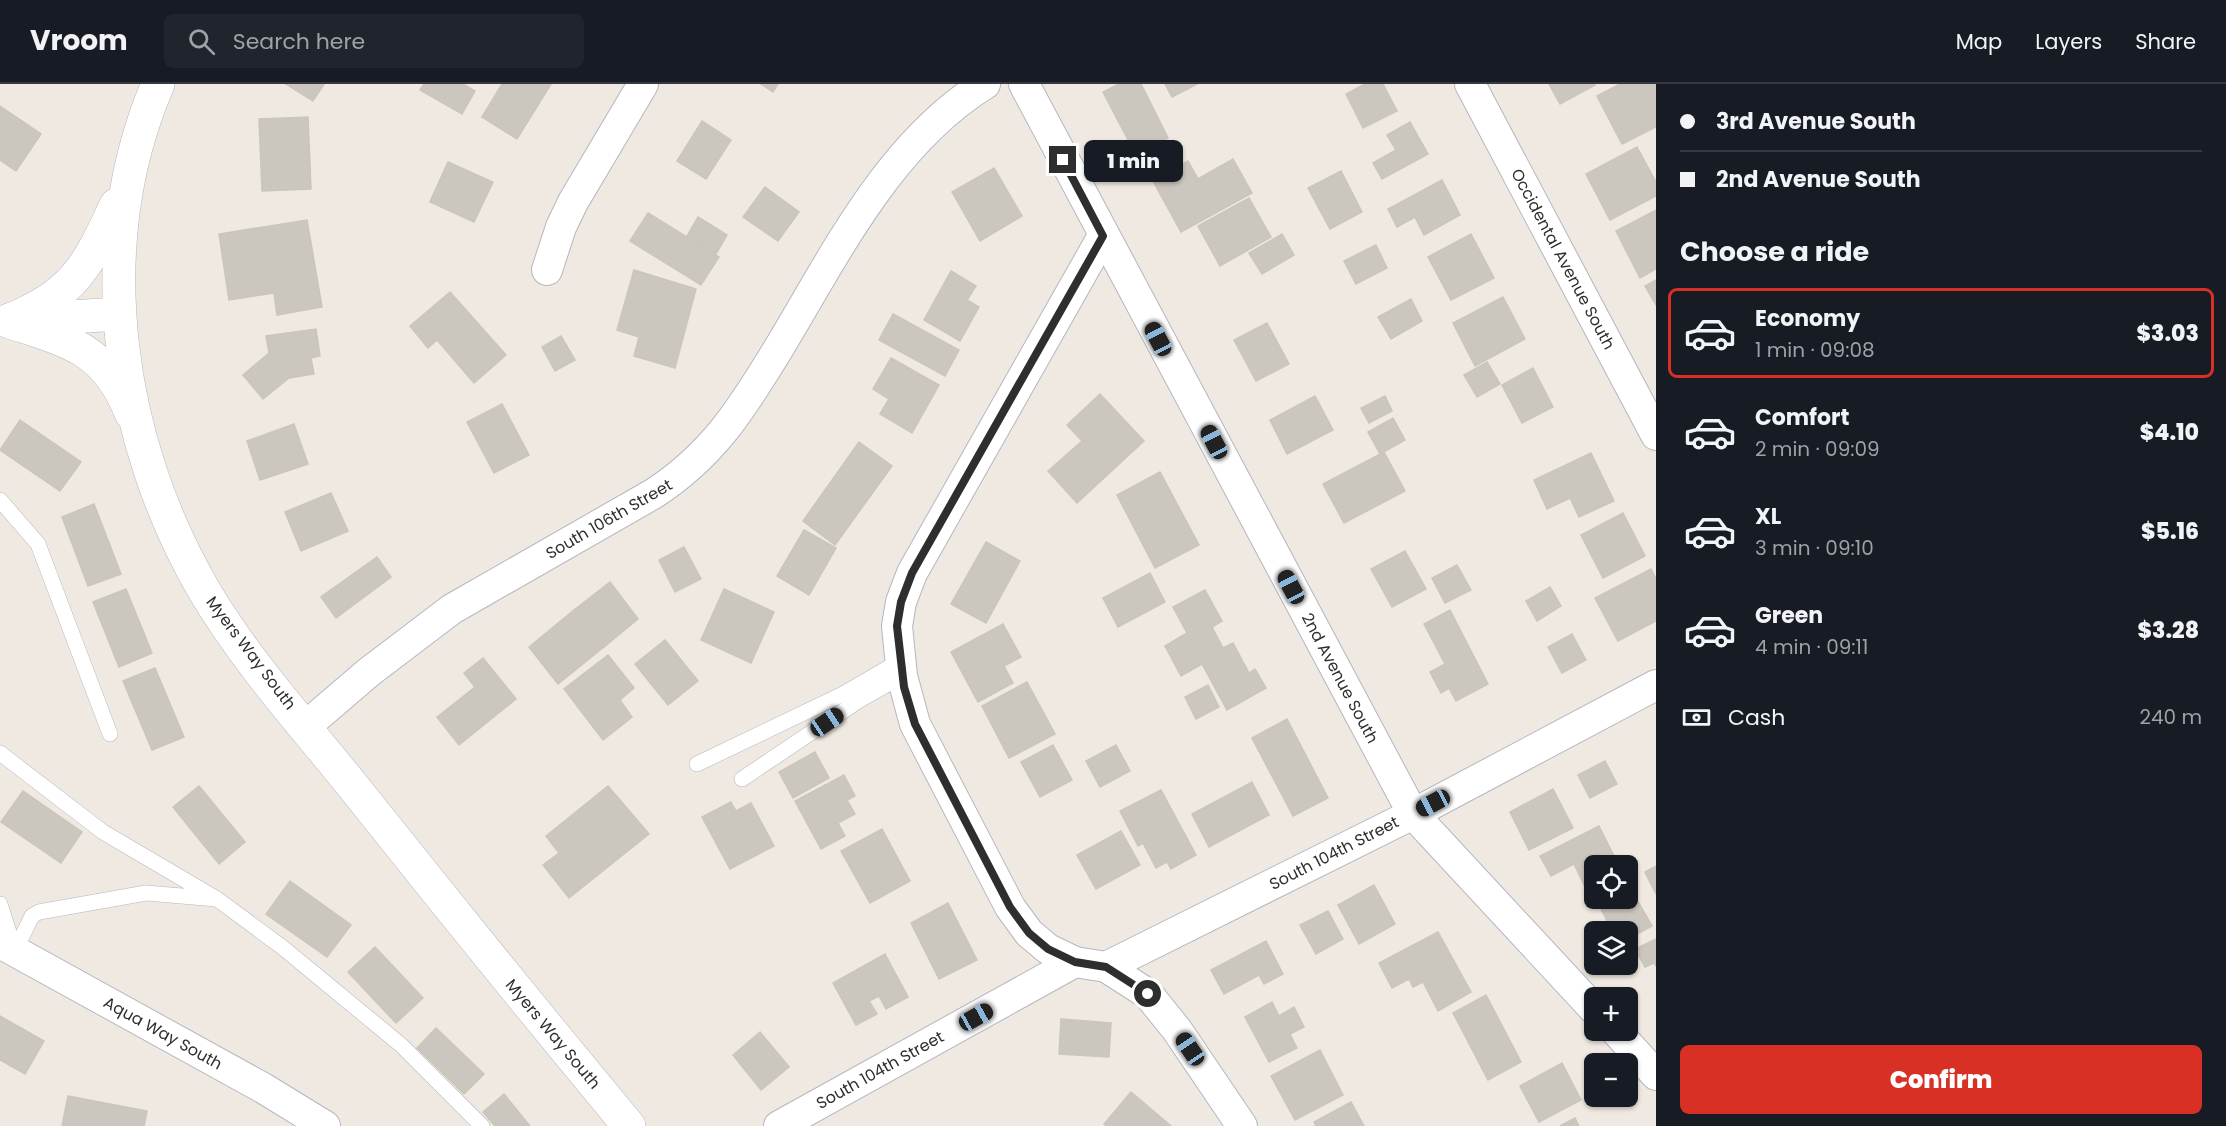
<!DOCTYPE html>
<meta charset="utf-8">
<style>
body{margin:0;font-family:Poppins,sans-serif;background:#20242c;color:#f1f3f6;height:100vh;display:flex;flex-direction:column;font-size:22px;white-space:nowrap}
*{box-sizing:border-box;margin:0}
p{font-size:20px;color:#9ea1a6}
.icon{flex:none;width:33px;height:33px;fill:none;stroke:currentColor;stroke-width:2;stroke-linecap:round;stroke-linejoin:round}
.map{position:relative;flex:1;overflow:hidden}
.sheet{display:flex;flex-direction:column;background:#171b24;width:570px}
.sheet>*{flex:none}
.hud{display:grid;align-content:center;height:132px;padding:0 24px;background:#171b24}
.tools{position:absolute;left:1584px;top:771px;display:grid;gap:12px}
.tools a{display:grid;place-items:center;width:54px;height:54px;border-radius:9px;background:#171b24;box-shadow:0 2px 4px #0004;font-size:30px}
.end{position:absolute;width:27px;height:27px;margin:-14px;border:8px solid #2e2e2e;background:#fff;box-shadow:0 0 0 3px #fff}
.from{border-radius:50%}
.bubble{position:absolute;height:42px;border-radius:9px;background:#171b24;box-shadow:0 2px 4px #0004;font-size:20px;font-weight:800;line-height:42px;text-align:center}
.car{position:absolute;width:18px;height:36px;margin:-18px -9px;border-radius:8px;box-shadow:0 0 4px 2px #0007;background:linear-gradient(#222 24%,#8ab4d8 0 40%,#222 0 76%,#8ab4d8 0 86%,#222 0)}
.hud b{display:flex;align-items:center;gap:21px;height:57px;font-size:22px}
.hud b+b{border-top:2px solid #363941}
.hud i{width:15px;height:15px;background:#f1f3f6}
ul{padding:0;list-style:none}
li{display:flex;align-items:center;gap:18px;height:90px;margin:0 12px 9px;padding:0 12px;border:3px solid transparent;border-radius:9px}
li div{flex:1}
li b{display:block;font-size:22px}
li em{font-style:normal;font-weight:800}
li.selected{border-color:#d93025}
li>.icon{width:54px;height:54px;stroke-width:1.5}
h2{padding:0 24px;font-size:27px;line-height:72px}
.pay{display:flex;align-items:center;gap:15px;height:66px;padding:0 24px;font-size:22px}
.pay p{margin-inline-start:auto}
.action{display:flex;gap:12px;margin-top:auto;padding:12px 24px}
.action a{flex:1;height:69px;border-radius:9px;background:#d93025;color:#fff;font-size:24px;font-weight:800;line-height:69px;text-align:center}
header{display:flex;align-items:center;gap:36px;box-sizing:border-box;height:84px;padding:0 30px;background:#171b24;border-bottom:2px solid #363941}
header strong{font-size:28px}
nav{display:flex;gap:33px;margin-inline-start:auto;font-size:21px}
.search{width:420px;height:54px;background:#20242c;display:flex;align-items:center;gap:15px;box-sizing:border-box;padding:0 21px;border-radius:9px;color:#9ea1a6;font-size:22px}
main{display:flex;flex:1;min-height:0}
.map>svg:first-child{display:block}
.building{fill:#cbc7bf;stroke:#cbc5ba;stroke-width:1.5}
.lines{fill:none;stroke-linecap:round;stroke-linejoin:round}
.service-casing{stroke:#b4b7c1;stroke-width:16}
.minor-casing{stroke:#b4b7c1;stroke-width:32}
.tertiary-casing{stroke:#b4b7c1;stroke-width:34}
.secondary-casing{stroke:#b4b7c1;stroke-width:34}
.service{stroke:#fff;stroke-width:15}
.minor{stroke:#fff;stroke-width:30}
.tertiary{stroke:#fff;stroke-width:33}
.secondary{stroke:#fff;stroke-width:33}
.route{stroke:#2e2e2e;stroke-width:8}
.labels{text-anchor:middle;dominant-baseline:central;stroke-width:6;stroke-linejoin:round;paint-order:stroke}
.street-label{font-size:16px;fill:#2e2e2e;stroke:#fff}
</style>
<header>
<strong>Vroom</strong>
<div class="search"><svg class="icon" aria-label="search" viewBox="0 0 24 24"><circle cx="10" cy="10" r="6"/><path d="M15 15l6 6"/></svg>Search here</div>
<nav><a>Map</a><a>Layers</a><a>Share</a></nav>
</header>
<main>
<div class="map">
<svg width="1656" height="1042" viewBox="0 0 1656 1042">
<rect width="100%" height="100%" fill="#efe9e1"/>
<g class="building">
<path d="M286,0H324L313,17Z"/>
<path d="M424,0H463L475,7L462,30L420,6Z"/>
<path d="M502,0H551L517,55L482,33Z"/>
<path d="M761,0H778L773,8Z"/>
<path d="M1119,0H1141L1168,54L1136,71L1103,8Z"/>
<path d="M1165,0H1197L1172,13Z"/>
<path d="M1365,0H1383L1397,27L1363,44L1346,10Z"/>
<path d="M1549,0H1595V1L1560,20Z"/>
<path d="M1620,0H1656V43L1622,60L1597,12Z"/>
<path d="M0,22L41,50L16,87L0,76Z"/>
<path d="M308,33L311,105L262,107L259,35Z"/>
<path d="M702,37L731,56L706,95L677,77Z"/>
<path d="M1410,38L1428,70L1382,95L1373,79L1396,66L1387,51Z"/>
<path d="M1637,63L1656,98V112L1610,136L1586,90Z"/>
<path d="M1233,75L1252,109L1181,148L1153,97L1188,77L1198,95Z"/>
<path d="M448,78L493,98L474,138L430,118Z"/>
<path d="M994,84L1022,132L980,157L952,108Z"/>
<path d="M1341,87L1362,128L1330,145L1308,104Z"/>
<path d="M1442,96L1460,131L1424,151L1415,133L1397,143L1388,125Z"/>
<path d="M765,103L799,128L778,157L743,133Z"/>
<path d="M1249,114L1271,153L1220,182L1198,142Z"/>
<path d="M1656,126V185L1640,194L1616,147Z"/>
<path d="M648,129L719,173L701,201L630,157Z"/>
<path d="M698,133L727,151L716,170L687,152Z"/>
<path d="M307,136L322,223L277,231L274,209L229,216L219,150Z"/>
<path d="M1282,150L1294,171L1262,190L1249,169Z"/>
<path d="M1471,150L1494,194L1451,216L1428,173Z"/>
<path d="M1376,161L1387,184L1356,200L1344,177Z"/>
<path d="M634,186L696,205L675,284L634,272L639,253L617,246Z"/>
<path d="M951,187L976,202L967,216L979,223L960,257L924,236Z"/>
<path d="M1656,196V221L1645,202Z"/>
<path d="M450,208L506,271L474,299L437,256L428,264L410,242Z"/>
<path d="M1503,213L1525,255L1475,282L1453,239Z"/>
<path d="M1411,215L1422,237L1391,255L1378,233Z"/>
<path d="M893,230L959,266L945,292L879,256Z"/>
<path d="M1267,239L1289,280L1256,297L1234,256Z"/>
<path d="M316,245L320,272L311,274L314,290L289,294L263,315L243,291L269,269L266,252Z"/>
<path d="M561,252L575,276L555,287L542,263Z"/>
<path d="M891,274L939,301L912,349L880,330L889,315L873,305Z"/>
<path d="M1487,278L1500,300L1477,313L1464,291Z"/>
<path d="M1533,284L1553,323L1522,339L1502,301Z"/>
<path d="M1100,310L1144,357L1077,419L1048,387L1082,357L1067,341Z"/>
<path d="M1315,312L1333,346L1287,370L1270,336Z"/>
<path d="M1385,312L1392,327L1369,339L1361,324Z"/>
<path d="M502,320L529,371L494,389L467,338Z"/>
<path d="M1393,334L1405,356L1380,370L1368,348Z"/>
<path d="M20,336L81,378L60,407L0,366Z"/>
<path d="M294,340L308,380L260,396L247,357Z"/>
<path d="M859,358L892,382L835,461L803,437Z"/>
<path d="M1384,368L1405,407L1344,439L1323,400Z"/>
<path d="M1591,369L1614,417L1579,433L1570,414L1547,425L1534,396Z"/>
<path d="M1160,388L1199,461L1155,484L1117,411Z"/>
<path d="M331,409L348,447L301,467L285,428Z"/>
<path d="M94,420L121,490L88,502L62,433Z"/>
<path d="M1623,429L1645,472L1603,494L1581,451Z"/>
<path d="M804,446L836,464L809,511L777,492Z"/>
<path d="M986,458L1020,477L986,539L951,520Z"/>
<path d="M684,463L701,495L675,508L659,476Z"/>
<path d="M1405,467L1426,505L1392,523L1371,485Z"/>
<path d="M377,473L391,493L336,534L321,513Z"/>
<path d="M1457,481L1471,506L1445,519L1432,494Z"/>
<path d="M1651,485L1656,495V537L1618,557L1595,514Z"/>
<path d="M1150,489L1165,518L1118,543L1103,514Z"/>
<path d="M610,498L638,535L604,563L574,526Z"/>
<path d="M1550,503L1561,522L1537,537L1526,517Z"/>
<path d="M126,505L152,569L119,583L93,518Z"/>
<path d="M724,505L774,528L751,579L701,556Z"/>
<path d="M1205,506L1222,537L1212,543L1223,564L1233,559L1249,589L1255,585L1266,604L1227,626L1202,580L1181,592L1165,562L1187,549L1173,523Z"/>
<path d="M574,526L604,563L558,600L529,563Z"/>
<path d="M1450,526L1488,600L1456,617L1449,604L1441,609L1430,588L1445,580L1424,540Z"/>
<path d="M1003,540L1021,573L1004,582L1013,599L978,618L951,568Z"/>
<path d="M1572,550L1586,576L1562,589L1548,563Z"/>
<path d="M665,556L698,597L668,621L635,580Z"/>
<path d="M608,571L634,604L620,616L632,633L603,656L564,605Z"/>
<path d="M483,574L516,615L459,661L437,633L475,603L464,589Z"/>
<path d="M155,584L184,653L152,666L123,597Z"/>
<path d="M1027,598L1055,650L1009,674L982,622Z"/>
<path d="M1208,601L1219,623L1196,635L1185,613Z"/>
<path d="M1287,635L1328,714L1293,732L1252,654Z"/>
<path d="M1053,661L1072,696L1040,713L1021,678Z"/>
<path d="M1116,661L1130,687L1100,703L1086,677Z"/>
<path d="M815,668L829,694L793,714L779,688Z"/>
<path d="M1605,677L1617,700L1590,714L1578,691Z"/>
<path d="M844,691L855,712L847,716L855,730L838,739L845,752L821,765L795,717Z"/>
<path d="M1252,698L1269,731L1209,763L1192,730Z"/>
<path d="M199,702L245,758L219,780L173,723Z"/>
<path d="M608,702L649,750L569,814L543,781L559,769L546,752Z"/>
<path d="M1553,705L1573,744L1529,766L1510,728Z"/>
<path d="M1161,706L1196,771L1171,785L1167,778L1156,784L1143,759L1138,762L1120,727Z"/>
<path d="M23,707L82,748L61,779L1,738Z"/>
<path d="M731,718L736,727L751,719L774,762L730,785L702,733Z"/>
<path d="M1599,742L1619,782H1594V806L1588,809L1574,780L1551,792L1540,772Z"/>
<path d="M882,745L910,797L870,819L841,767Z"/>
<path d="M1121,747L1140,781L1096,805L1077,771Z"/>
<path d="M1656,782V810L1645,788Z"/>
<path d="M290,797L351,841L327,873L266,830Z"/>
<path d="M1374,801L1395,840L1359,860L1338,821Z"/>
<path d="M1632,807L1652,842L1628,855V848H1613L1601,825L1619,814H1628V810Z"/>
<path d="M948,819L977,876L939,895L911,839Z"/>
<path d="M1328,827L1343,855L1316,870L1300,841Z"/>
<path d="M1438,848L1471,908L1438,927L1423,898L1413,903L1409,895L1392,904L1379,879Z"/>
<path d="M1656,855V882L1654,879L1645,883L1635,865Z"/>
<path d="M1266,857L1283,890L1264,900L1259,891L1224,910L1211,886Z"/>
<path d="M375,863L423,914L396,939L348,888Z"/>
<path d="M885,870L908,913L886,925L879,912L869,917L877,930L856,941L833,899Z"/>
<path d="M1486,911L1521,978L1488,996L1453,929Z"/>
<path d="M1272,918L1279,932L1294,923L1304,943L1290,950L1297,964L1269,978L1245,933Z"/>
<path d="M0,932L44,957L25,990L0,976Z"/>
<path d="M1061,935L1111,939L1109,973L1059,970Z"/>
<path d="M436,944L484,990L464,1010L417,964Z"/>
<path d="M760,948L789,983L761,1006L733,971Z"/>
<path d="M1320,966L1343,1011L1295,1036L1271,992Z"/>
<path d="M1562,979L1581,1016L1539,1038L1520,1002Z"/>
<path d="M1131,1008L1171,1042H1107L1104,1040Z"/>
<path d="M504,1010L530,1042H495L483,1028Z"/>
<path d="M68,1012L147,1027L144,1042H62Z"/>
<path d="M1351,1018L1364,1042H1316L1314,1038Z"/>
<path d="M1575,1034L1579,1042H1560Z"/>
</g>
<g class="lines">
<defs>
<g id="service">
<path d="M0,416L38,460L110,650"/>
<path d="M0,669L103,748L217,815L146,809L39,828L32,832L15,867L0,820"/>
<path d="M697,680L843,610L900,577"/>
<path d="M742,695L858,617L902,592"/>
<path d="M217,815L282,863L401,961L482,1042"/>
</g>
<g id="minor">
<path d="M1024,0L1413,730L1594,925"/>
<path d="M1470,0L1656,351"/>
<path d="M1103,152L912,489L901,518L897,542L902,592L915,640L1010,823L1029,849L1048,865L1075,878L1106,883L1148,910L1177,946L1242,1042"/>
<path d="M547,186L561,143L573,118L643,0"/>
<path d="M306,642L369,588L452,525L653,410C712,372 741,326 777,267C834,173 888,60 985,0"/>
<path d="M0,859L263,1004L325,1042"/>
<path d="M1106,883L1413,730L1656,601"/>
<path d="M1615,946L1656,991"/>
<path d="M779,1042L1075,878"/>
</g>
<g id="tertiary">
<path d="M22,236L119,230"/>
<path d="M7,237C69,258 105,263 131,329"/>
</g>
<g id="secondary">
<path d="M158,0C88,163 117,358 205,508C251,585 313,651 368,721C454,829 541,936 629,1042"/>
<path d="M7,237C73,212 88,182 116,121"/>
</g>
</defs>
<use href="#service" class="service-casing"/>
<use href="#minor" class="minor-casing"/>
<use href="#tertiary" class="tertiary-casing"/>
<use href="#secondary" class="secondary-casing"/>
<use href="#service" class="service"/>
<use href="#minor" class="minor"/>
<use href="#tertiary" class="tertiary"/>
<use href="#secondary" class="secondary"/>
</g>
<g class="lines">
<path class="route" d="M1063,76L1103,152L912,489L901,518L897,542L904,603L915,640L1010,823L1029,849L1048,865L1075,878L1106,883L1148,910"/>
</g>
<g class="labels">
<g class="street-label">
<text transform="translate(1563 175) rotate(62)">Occidental Avenue South</text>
<text transform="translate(609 435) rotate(-30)">South 106th Street</text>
<text transform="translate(251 569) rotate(53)">Myers Way South</text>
<text transform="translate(1340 594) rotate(62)">2nd Avenue South</text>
<text transform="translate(1334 769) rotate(-27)">South 104th Street</text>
<text transform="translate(163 949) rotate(29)">Aqua Way South</text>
<text transform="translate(553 950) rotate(50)">Myers Way South</text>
<text transform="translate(880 986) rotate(-29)">South 104th Street</text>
</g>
</g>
</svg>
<div class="tools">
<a><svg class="icon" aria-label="locate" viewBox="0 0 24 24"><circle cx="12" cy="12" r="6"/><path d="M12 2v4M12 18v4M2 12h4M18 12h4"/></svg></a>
<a><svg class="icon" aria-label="layers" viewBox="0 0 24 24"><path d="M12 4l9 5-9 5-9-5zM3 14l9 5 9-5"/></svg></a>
<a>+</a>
<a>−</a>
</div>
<i class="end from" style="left:1148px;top:910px"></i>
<i class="end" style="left:1063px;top:76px"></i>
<div class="bubble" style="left:1084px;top:56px;width:99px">1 min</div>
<i class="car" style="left:1158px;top:255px;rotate:332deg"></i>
<i class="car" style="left:1214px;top:358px;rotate:332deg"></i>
<i class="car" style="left:1291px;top:503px;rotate:332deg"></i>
<i class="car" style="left:827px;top:638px;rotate:56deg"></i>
<i class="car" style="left:1433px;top:719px;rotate:242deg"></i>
<i class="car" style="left:976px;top:933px;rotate:61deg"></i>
<i class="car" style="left:1190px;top:965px;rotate:326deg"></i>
</div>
<section class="sheet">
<div class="hud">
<b><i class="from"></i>3rd Avenue South</b>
<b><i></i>2nd Avenue South</b>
</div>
<h2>Choose a ride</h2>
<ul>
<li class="selected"><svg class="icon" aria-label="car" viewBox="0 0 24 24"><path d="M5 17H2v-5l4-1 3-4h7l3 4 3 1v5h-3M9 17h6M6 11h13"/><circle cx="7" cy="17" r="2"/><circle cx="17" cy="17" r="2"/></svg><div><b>Economy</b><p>1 min · 09:08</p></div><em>$3.03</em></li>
<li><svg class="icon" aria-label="car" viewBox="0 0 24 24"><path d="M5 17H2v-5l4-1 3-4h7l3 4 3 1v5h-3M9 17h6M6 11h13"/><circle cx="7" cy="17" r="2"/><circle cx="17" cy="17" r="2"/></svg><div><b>Comfort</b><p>2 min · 09:09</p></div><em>$4.10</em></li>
<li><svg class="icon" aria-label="car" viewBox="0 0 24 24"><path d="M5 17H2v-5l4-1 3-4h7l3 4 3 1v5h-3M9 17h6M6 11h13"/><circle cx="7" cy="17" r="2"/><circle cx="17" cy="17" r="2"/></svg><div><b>XL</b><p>3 min · 09:10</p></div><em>$5.16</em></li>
<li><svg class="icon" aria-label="car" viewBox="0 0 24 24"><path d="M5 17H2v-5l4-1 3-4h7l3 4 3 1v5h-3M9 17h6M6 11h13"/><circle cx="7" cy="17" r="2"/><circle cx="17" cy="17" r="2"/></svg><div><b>Green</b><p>4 min · 09:11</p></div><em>$3.28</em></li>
</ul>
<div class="pay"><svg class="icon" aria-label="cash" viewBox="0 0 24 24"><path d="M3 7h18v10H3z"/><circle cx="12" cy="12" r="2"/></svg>Cash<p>240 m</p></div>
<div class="action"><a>Confirm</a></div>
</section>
</main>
